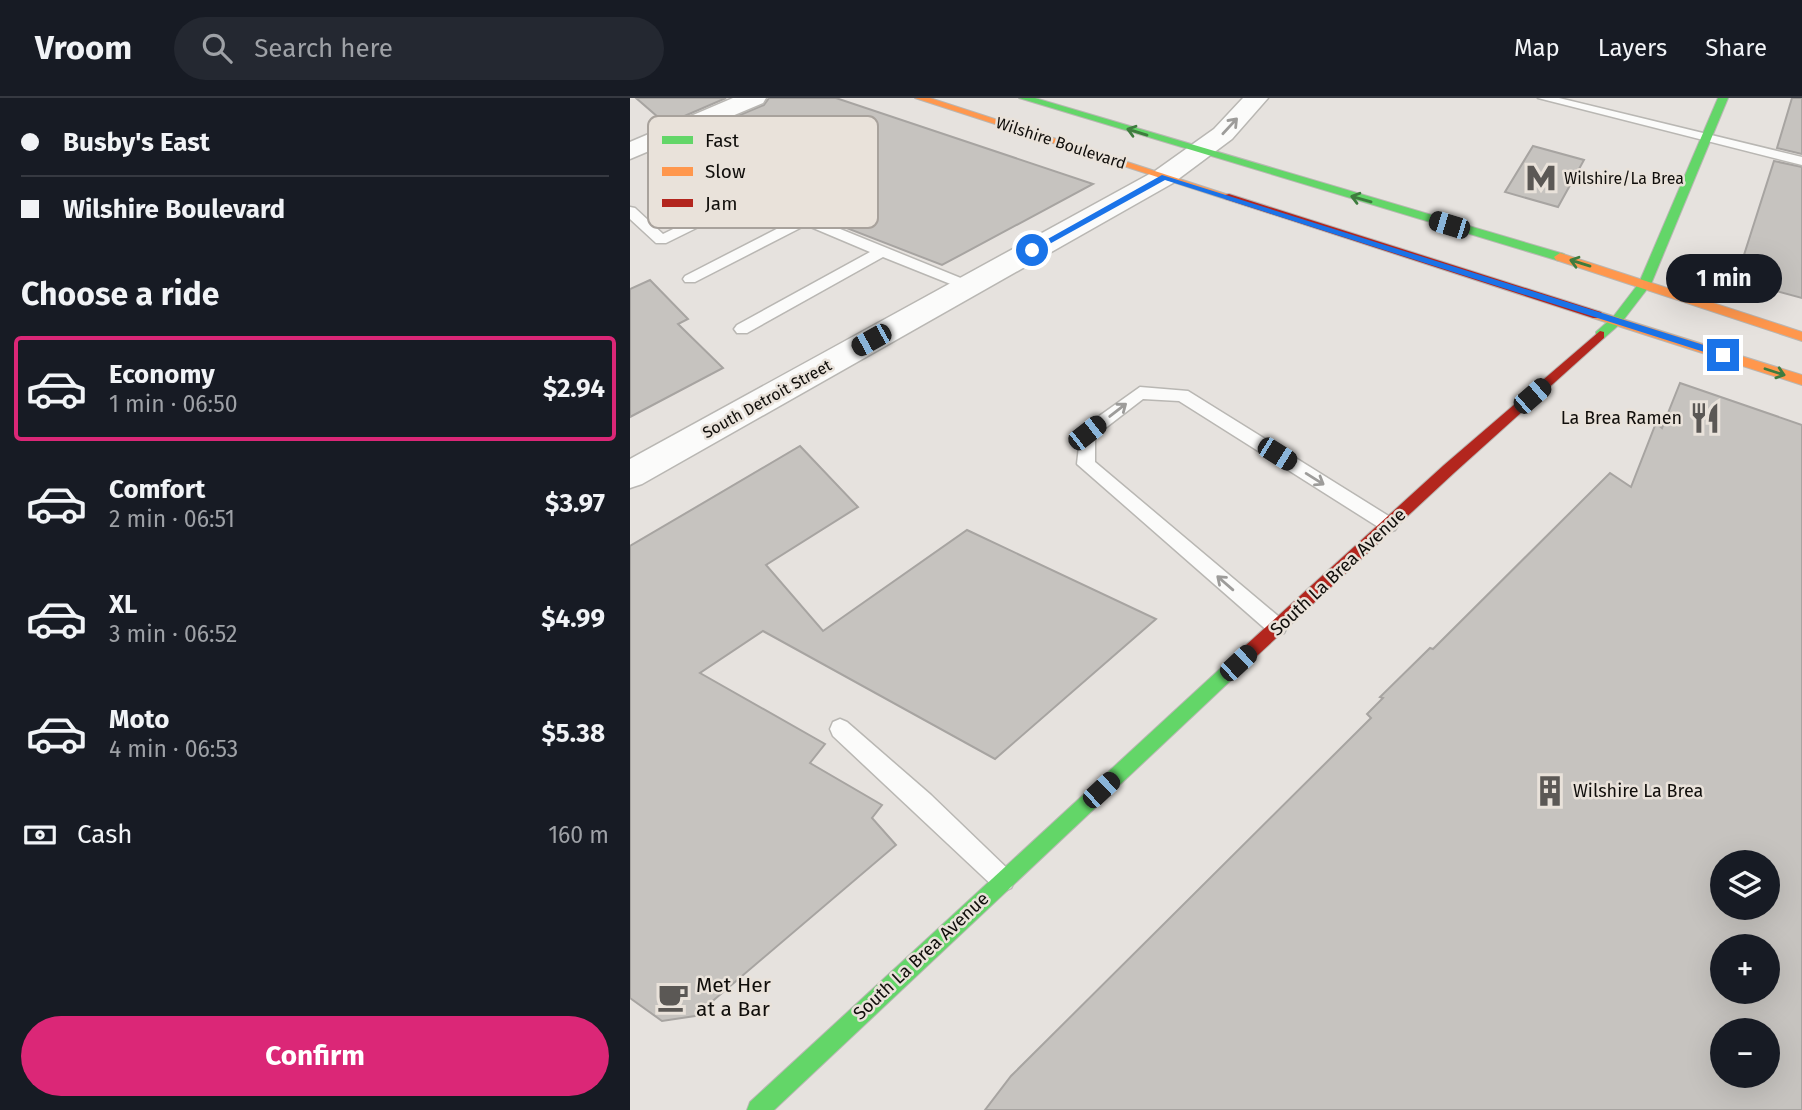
<!DOCTYPE html>
<meta charset="utf-8">
<style>
body{margin:0;font-family:"Fira Sans",sans-serif;background:#242831;color:#f1f3f6;height:100vh;display:flex;flex-direction:column;font-size:26px;white-space:nowrap}
*{box-sizing:border-box;margin:0}
p{font-size:23px;color:#9ea1a6}
.icon{flex:none;width:38px;height:38px;fill:none;stroke:currentColor;stroke-width:2;stroke-linecap:round;stroke-linejoin:round}
.map{position:relative;flex:1;overflow:hidden}
.side{display:flex;flex-direction:column;background:#171b24;width:630px}
.side>*{flex:none}
.top-card{display:grid;align-content:center;height:154px;padding:0 21px;background:#171b24}
.buttons{position:absolute;left:1080px;top:752px;display:grid;gap:14px}
.buttons a{display:grid;place-items:center;width:70px;height:70px;border-radius:50%;background:#171b24;box-shadow:0 7px 28px #0002;font-size:35px}
.end{position:absolute;width:32px;height:32px;margin:-16px;border:9px solid #1a73e8;background:#fff;box-shadow:0 0 0 4px #fff}
.from{border-radius:50%}
.bubble{position:absolute;height:49px;border-radius:24px;background:#171b24;box-shadow:0 7px 28px #0002;font-size:23px;font-weight:700;line-height:49px;text-align:center}
.car{position:absolute;width:21px;height:42px;margin:-21px -10px;border-radius:9px;box-shadow:0 0 5px 2px #0007;background:linear-gradient(#222 24%,#8ab4d8 0 40%,#222 0 76%,#8ab4d8 0 86%,#222 0)}
.top-card b{display:flex;align-items:center;gap:24px;height:66px;font-size:26px}
.top-card b+b{border-top:2px solid #363941}
.top-card i{width:18px;height:18px;background:#f1f3f6}
ul{padding:0;list-style:none}
li{display:flex;align-items:center;gap:21px;height:105px;margin:0 14px 10px;padding:0 7px;border:4px solid transparent;border-radius:7px}
li div{flex:1}
li b{display:block;font-size:26px}
li em{font-style:normal;font-weight:700}
li.current{border-color:#db2777}
li>.icon{width:63px;height:63px;stroke-width:1.5}
h2{padding:0 21px;font-size:32px;line-height:84px}
.pay{display:flex;align-items:center;gap:18px;height:77px;padding:0 21px;font-size:26px}
.pay p{margin-inline-start:auto}
.cta{display:flex;gap:14px;margin-top:auto;padding:14px 21px}
.cta a{flex:1;height:80px;border-radius:42px;background:#db2777;color:#fff;font-size:28px;font-weight:700;line-height:80px;text-align:center}
header{display:flex;align-items:center;gap:42px;box-sizing:border-box;height:98px;padding:0 35px;background:#171b24;border-bottom:2px solid #363941}
header strong{font-size:33px}
nav{display:flex;gap:38px;margin-inline-start:auto;font-size:24px}
.search{width:490px;height:63px;background:#242831;display:flex;align-items:center;gap:18px;box-sizing:border-box;padding:0 24px;border-radius:38px;color:#9ea1a6;font-size:26px}
main{display:flex;flex:1;min-height:0}
.map>svg:first-child{display:block}
.building{fill:#c6c3bf;stroke:#a7a4a1;stroke-width:2;fill-rule:evenodd}
.lines{fill:none;stroke-linecap:round;stroke-linejoin:round}
.lane-casing{stroke:#b9b7b3;stroke-width:3}
.street-casing{stroke:#b9b7b3;stroke-width:3}
.fast-casing{stroke:#b9b7b3;stroke-width:2}
.slow-casing{stroke:#b9b7b3;stroke-width:2}
.jam-casing{stroke:#b9b7b3;stroke-width:2}
.lane{fill:#fbfbfa;fill-rule:evenodd}
.street{fill:#fbfbfa;fill-rule:evenodd}
.fast{fill:#63d668;fill-rule:evenodd}
.slow{fill:#ff974d;fill-rule:evenodd}
.jam{fill:#b3261e;fill-rule:evenodd}
.oneway{stroke:#9d9c9a}
.oneway2{stroke:#3e7c3e}
.route{fill:#1a73e8}
.labels{text-anchor:middle;dominant-baseline:central;stroke-width:5;stroke-linejoin:round;paint-order:stroke}
.far-street-label{font-size:16px;fill:#100e0b;stroke:#e9e2da}
.far-poi-label{font-size:16px;fill:#100e0b;stroke:#e9e2da;text-anchor:start}
.poi-label{font-size:18px;fill:#100e0b;stroke:#e9e2da;text-anchor:end}
.street-label{font-size:18px;fill:#100e0b;stroke:#e9e2da}
.near-poi-label{font-size:21px;fill:#100e0b;stroke:#e9e2da;text-anchor:start}
.key{fill:#e9e2da;stroke:#a8a29c;stroke-width:2}
.key-label{font-size:19px;fill:#100e0b}
</style>
<header>
<strong>Vroom</strong>
<div class="search"><svg class="icon" aria-label="search" viewBox="0 0 24 24"><circle cx="10" cy="10" r="6"/><path d="M15 15l6 6"/></svg>Search here</div>
<nav><a>Map</a><a>Layers</a><a>Share</a></nav>
</header>
<main>
<section class="side">
<div class="top-card">
<b><i class="from"></i>Busby's East</b>
<b><i></i>Wilshire Boulevard</b>
</div>
<h2>Choose a ride</h2>
<ul>
<li class="current"><svg class="icon" aria-label="car" viewBox="0 0 24 24"><path d="M5 17H2v-5l4-1 3-4h7l3 4 3 1v5h-3M9 17h6M6 11h13"/><circle cx="7" cy="17" r="2"/><circle cx="17" cy="17" r="2"/></svg><div><b>Economy</b><p>1 min · 06:50</p></div><em>$2.94</em></li>
<li><svg class="icon" aria-label="car" viewBox="0 0 24 24"><path d="M5 17H2v-5l4-1 3-4h7l3 4 3 1v5h-3M9 17h6M6 11h13"/><circle cx="7" cy="17" r="2"/><circle cx="17" cy="17" r="2"/></svg><div><b>Comfort</b><p>2 min · 06:51</p></div><em>$3.97</em></li>
<li><svg class="icon" aria-label="car" viewBox="0 0 24 24"><path d="M5 17H2v-5l4-1 3-4h7l3 4 3 1v5h-3M9 17h6M6 11h13"/><circle cx="7" cy="17" r="2"/><circle cx="17" cy="17" r="2"/></svg><div><b>XL</b><p>3 min · 06:52</p></div><em>$4.99</em></li>
<li><svg class="icon" aria-label="car" viewBox="0 0 24 24"><path d="M5 17H2v-5l4-1 3-4h7l3 4 3 1v5h-3M9 17h6M6 11h13"/><circle cx="7" cy="17" r="2"/><circle cx="17" cy="17" r="2"/></svg><div><b>Moto</b><p>4 min · 06:53</p></div><em>$5.38</em></li>
</ul>
<div class="pay"><svg class="icon" aria-label="cash" viewBox="0 0 24 24"><path d="M3 7h18v10H3z"/><circle cx="12" cy="12" r="2"/></svg>Cash<p>160 m</p></div>
<div class="cta"><a>Confirm</a></div>
</section>
<div class="map">
<svg width="1172" height="1012" viewBox="0 0 1172 1012">
<rect width="100%" height="100%" fill="#e6e2de"/>
<g class="building">
<path d="M6,0H96L36,26Z"/>
<path d="M139,0H206L463,86L312,167L183,117L208,105L118,72L98,58L81,65L53,41L134,7Z"/>
<path d="M1162,0H1172V56L1147,50Z"/>
<path d="M903,48L954,62L928,109L875,94Z"/>
<path d="M1144,63L1172,69V200L1106,182Z"/>
<path d="M20,182L58,221L48,226L93,270L0,319V191Z"/>
<path d="M1050,285L1172,327V1012H355L381,978L741,620L737,616L753,600L750,599L800,550L803,551L980,375L1001,389L1026,325L1032,330ZM1092,765H1138V810H1092ZM1092,849H1138V894H1092ZM1092,933H1138V978H1092Z"/>
<path d="M170,348L228,409L136,467L193,533L337,432L526,521L365,661L133,533L70,575L195,646L180,665L252,707L242,720L266,747L65,918L32,923L0,900V448Z"/>
</g>
<g class="lines">
<defs>
<g id="lane">
<path d="M908,0H929L1172,59V67Z"/>
<path d="M27,38L75,76L343,185L345,188L338,193L253,159L117,235H107L104,231L107,227L240,154L176,127L65,184H55L53,181L55,178L164,122L119,104L36,145H26L0,121V109L5,110L33,136L108,99L65,82L22,45L21,42Z"/>
<path d="M510,289L558,293L765,422L768,427L765,432L759,434L753,432L549,303L513,301L465,338V364L654,523L657,529L654,535L647,537L640,535L447,366L451,331Z"/>
<path d="M210,621L217,624L301,697L381,774L385,782L381,790L373,794L365,790L203,638L200,631L203,624Z"/>
</g>
<g id="street">
<path d="M103,0H136L133,5L0,61V44Z"/>
<path d="M613,0H638L602,41L543,85L12,386L0,390V361L525,73L584,31Z"/>
</g>
<g id="fast">
<path d="M389,0H405L934,156L936,159L930,163L926,162Z"/>
<path d="M1088,0H1098L1021,186L991,225L974,240H966V234L983,219L1009,185Z"/>
<path d="M610,556L616,558L618,563L616,568L144,1012H117L120,1004L604,558Z"/>
</g>
<g id="slow">
<path d="M285,0H300L605,99L595,101Z"/>
<path d="M930,155L1172,234V243L926,162L924,159Z"/>
<path d="M967,213L1172,277V287L963,220V214Z"/>
</g>
<g id="jam">
<path d="M599,96L971,214L973,217L971,220H963L595,101V97Z"/>
<path d="M970,233L974,234V240L824,375L616,568L610,570L604,568L602,563L604,558L814,367Z"/>
</g>
</defs>
<use href="#lane" class="lane-casing"/>
<use href="#street" class="street-casing"/>
<use href="#fast" class="fast-casing"/>
<use href="#slow" class="slow-casing"/>
<use href="#jam" class="jam-casing"/>
<use href="#lane" class="lane"/>
<use href="#street" class="street"/>
<use href="#fast" class="fast"/>
<use href="#slow" class="slow"/>
<use href="#jam" class="jam"/>
</g>
<defs><path id="oneway-shaft" d="M-6 0H5M1.5-3L5.5 0L1.5 3" fill="none" stroke-width="1.6" stroke-linecap="round" stroke-linejoin="round" transform="scale(1.75)"/></defs>
<g class="oneway">
<use href="#oneway-shaft" transform="translate(600 28) rotate(-47)"/>
<use href="#oneway-shaft" transform="translate(488 312) rotate(-38)"/>
<use href="#oneway-shaft" transform="translate(685 381) rotate(32)"/>
<use href="#oneway-shaft" transform="translate(595 485) rotate(-139)"/>
</g>
<g class="oneway2">
<use href="#oneway-shaft" transform="translate(507 34) rotate(-163)"/>
<use href="#oneway-shaft" transform="translate(731 101) rotate(-164)"/>
<use href="#oneway-shaft" transform="translate(950 165) rotate(-163)"/>
<use href="#oneway-shaft" transform="translate(1145 274) rotate(18)"/>
</g>
<path class="route" d="M532,77L1096,254L1098,257L1090,259L535,82L405,154L398,152Z"/>
<defs>
<symbol id="metro-bare" viewBox="-9 -9 18 18"><path d="M-5.5 5V-5H-3L0 0L3-5H5.5V5H3V-.5L0 4L-3-.5V5Z" fill="#5b5855" stroke="#e9e2da" stroke-width="2.5" paint-order="stroke"/></symbol>
<symbol id="restaurant-bare" viewBox="-9 -9 18 18"><path d="M-5-6h1v4h1v-4h1v4h1v-4h1v5L-1.5 .5V6h-2V.5L-5-1ZM5-6V6H3V1.5H1.5Q1.5-4 5-6Z" fill="#5b5855" stroke="#e9e2da" stroke-width="2.5" paint-order="stroke"/></symbol>
<symbol id="building-bare" viewBox="-9 -9 18 18"><path d="M-4-6H4V6H1V3H-1V6H-4ZM-2.5-4.3h1.7v1.8h-1.7ZM.8-4.3h1.7v1.8H.8ZM-2.5-1h1.7V.8h-1.7ZM.8-1h1.7V.8H.8Z" fill="#5b5855" stroke="#e9e2da" stroke-width="2.5" paint-order="stroke"/></symbol>
<symbol id="cafe-bare" viewBox="-9 -9 18 18"><path d="M-5.5-4.5H6V0H3Q3 3.5 0 3.5H-2.5Q-5.5 3.5-5.5 0ZM3-3.2v2h1.7v-2ZM-6 4.5H4V6H-6Z" fill="#5b5855" stroke="#e9e2da" stroke-width="2.5" paint-order="stroke"/></symbol>
</defs>
<g fill-rule="evenodd">
<use href="#metro-bare" x="889" y="58" width="44" height="44"/>
<use href="#restaurant-bare" x="1053" y="298" width="44" height="44"/>
<use href="#building-bare" x="898" y="671" width="44" height="44"/>
<use href="#cafe-bare" x="21" y="877" width="44" height="44"/>
</g>
<g class="labels">
<g class="far-street-label">
<text transform="translate(431 45) rotate(18)">Wilshire Boulevard</text>
<text transform="translate(137 301) rotate(-29)">South Detroit Street</text>
</g>
<g class="far-poi-label">
<text x="934" y="80">Wilshire/La Brea</text>
</g>
<g class="poi-label">
<text x="1052" y="320">La Brea Ramen</text>
<text x="943" y="693" text-anchor="start">Wilshire La Brea</text>
</g>
<g class="street-label">
<text transform="translate(708 474) rotate(-43)">South La Brea Avenue</text>
<text transform="translate(291 858) rotate(-43)">South La Brea Avenue</text>
</g>
<g class="near-poi-label">
<text x="66" y="887">Met Her<tspan x="66" dy="24">at a Bar</tspan></text>
</g>
</g>
<rect x="18" y="18" width="230" height="112" rx="10" class="key"/>
<rect x="32" y="38" width="31" height="8" fill="#63d668"/>
<rect x="32" y="69" width="31" height="9" fill="#ff974d"/>
<rect x="32" y="101" width="31" height="8" fill="#b3261e"/>
<g class="key-label">
<text x="75" y="49">Fast</text>
<text x="75" y="80">Slow</text>
<text x="75" y="112">Jam</text>
</g>
</svg>
<div class="buttons">
<a><svg class="icon" aria-label="layers" viewBox="0 0 24 24"><path d="M12 4l9 5-9 5-9-5zM3 14l9 5 9-5"/></svg></a>
<a>+</a>
<a>−</a>
</div>
<i class="end from" style="left:402px;top:152px"></i>
<i class="end" style="left:1093px;top:257px"></i>
<div class="bubble" style="left:1036px;top:156px;width:116px">1 min</div>
<i class="car" style="left:819px;top:127px;rotate:287deg"></i>
<i class="car" style="left:241px;top:242px;rotate:241deg"></i>
<i class="car" style="left:902px;top:298px;rotate:49deg"></i>
<i class="car" style="left:457px;top:335px;rotate:52deg"></i>
<i class="car" style="left:647px;top:356px;rotate:122deg"></i>
<i class="car" style="left:608px;top:565px;rotate:47deg"></i>
<i class="car" style="left:471px;top:692px;rotate:47deg"></i>
</div>
</main>
